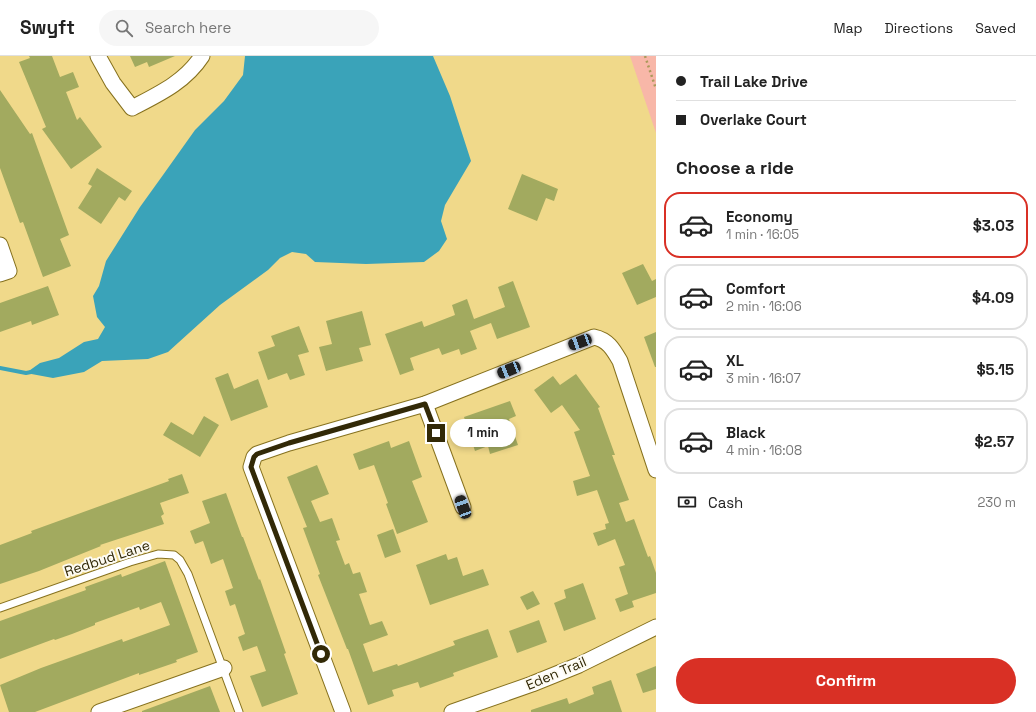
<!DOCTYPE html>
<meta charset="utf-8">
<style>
body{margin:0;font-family:"Space Grotesk",sans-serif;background:#f6f6f6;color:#222;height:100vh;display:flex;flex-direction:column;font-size:15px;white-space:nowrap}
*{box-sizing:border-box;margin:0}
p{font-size:13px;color:#767676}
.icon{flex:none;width:22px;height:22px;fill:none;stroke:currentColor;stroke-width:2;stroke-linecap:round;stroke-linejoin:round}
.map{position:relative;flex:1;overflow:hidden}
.details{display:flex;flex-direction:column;background:#fff;width:380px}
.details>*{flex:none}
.banner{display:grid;align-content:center;height:88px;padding:0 20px;background:#fff}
.end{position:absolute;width:18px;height:18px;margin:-9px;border:5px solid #322907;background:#fff;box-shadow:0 0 0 2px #fff}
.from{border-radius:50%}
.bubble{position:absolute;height:28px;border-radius:14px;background:#fff;box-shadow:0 2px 6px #0003;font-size:13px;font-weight:600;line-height:28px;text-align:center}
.car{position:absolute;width:12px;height:24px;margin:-12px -6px;border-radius:5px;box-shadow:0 0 3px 1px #0007;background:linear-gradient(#222 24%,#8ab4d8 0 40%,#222 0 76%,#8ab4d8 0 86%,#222 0)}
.banner b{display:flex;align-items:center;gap:14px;height:38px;font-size:15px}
.banner b+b{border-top:1px solid #e0e0e0}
.banner i{width:10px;height:10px;background:#222}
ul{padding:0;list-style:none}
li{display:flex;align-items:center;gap:12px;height:66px;margin:0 8px 6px;padding:0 12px;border:2px solid #e0e0e0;border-radius:16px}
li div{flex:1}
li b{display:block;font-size:15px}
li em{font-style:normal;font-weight:600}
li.on{border-color:#d93025}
li>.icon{width:36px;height:36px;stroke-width:1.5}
h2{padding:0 20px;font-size:18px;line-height:48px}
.pay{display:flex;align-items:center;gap:10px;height:44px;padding:0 20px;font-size:15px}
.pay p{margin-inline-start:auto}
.cta{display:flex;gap:8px;margin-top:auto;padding:8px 20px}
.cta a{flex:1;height:46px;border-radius:24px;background:#d93025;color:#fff;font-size:16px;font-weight:600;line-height:46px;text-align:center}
header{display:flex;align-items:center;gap:24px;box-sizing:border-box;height:56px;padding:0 20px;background:#fff;border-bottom:1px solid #e0e0e0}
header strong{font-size:19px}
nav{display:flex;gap:22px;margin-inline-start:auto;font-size:14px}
.search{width:280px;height:36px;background:#f6f6f6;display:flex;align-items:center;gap:10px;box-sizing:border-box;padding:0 14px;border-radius:22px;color:#767676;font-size:15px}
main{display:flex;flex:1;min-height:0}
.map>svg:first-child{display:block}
.green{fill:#f8b7a8}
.water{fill:#3aa3b9}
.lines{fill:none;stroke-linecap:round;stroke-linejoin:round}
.stream{stroke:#3aa3b9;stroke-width:4}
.building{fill:#a2aa5f}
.lane-casing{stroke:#86711e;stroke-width:9}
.street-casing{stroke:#86711e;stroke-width:17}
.path{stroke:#ab995a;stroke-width:2.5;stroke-dasharray:2 3;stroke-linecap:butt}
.lane{stroke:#fff;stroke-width:7}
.street{stroke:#fff;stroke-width:15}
.route{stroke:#322907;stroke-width:5}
.labels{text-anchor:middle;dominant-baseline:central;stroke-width:4;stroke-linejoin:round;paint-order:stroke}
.street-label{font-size:14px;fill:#322907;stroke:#fdfbf3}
</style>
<header>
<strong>Swyft</strong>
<div class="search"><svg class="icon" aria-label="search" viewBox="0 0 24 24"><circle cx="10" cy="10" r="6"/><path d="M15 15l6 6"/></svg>Search here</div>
<nav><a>Map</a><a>Directions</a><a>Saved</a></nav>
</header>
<main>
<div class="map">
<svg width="656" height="656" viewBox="0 0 656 656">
<rect width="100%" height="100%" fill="#f0d98a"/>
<path class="green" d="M630,0H656V77Z"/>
<path class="water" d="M245,0H433L450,40L471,105L445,149L441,165L447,183L439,195L424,206L366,208L315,206L306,198L292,196L280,202L268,214L220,249L168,296L148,303L102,305L84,316L53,322L26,317L40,307L59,302L84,286L98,283L105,271L97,261L93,240L99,230L106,205L140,151L163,119L195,74L224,45L243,19Z"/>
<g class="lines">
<path class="stream" d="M0,312L26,317L31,316"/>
</g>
<g class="building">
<path d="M29,0H52L60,21L73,16L79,31L66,36L77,64L80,61L102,91L71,113L42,73L46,71L19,6L30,2Z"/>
<path d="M130,0H175L149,11L147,6L135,11Z"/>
<path d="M0,34L30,78L32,77L69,179L60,183L71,210L43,221L23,166L20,167L0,112Z"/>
<path d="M97,112L132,135L125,145L119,141L101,168L78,152L92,130L88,128Z"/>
<path d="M522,118L558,133L554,145L546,142L537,165L508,153Z"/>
<path d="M643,208L652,225L656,223V241L637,249L622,217Z"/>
<path d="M513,225L530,271L497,283L491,267L470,275L477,293L461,299L459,293L442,299L439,292L410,302L414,314L400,319L385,278L422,265L424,271L455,259L452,249L467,243L474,263L505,251L498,231Z"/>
<path d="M48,230L59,259L32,269L31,265L0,276V247Z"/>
<path d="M362,255L371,289L359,292L363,305L326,315L319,291L332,288L326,265Z"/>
<path d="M299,270L309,296L298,299L305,319L290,324L287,317L268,324L258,296L275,290L271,280Z"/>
<path d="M656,276V311H655L644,281Z"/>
<path d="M228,317L234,333L258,323L268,351L231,365L215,322Z"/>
<path d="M576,318L600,351L598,352L615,399H612L629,444L619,447L626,466L634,463L648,501L650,500L656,517V537L632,545L634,551L620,556L615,543L628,538L619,511L625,509L615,483L598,490L593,477L606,473L605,468L609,467L597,434L577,440L573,425L590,420L574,376L580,374L562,349L551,357L534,334L553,320L560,329Z"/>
<path d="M510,345L516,360L509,363L518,389L490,398L488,390L475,395L464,361Z"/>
<path d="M204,360L219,369L200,401L163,379L171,366L193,379Z"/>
<path d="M389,385L391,392L409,385L422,421L412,425L428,466L397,478L386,448L388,447L374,409L359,414L353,398Z"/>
<path d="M317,409L329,438L311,445L320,466L332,462L340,484L336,485L345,509L349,507L353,518L360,516L367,536L359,538L370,569L382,565L388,579L363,588L373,616L397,608L398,610L455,589L453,585L488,573L498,601L453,617L454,620L420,632L418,626L392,634L394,640L368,649L348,593H347L318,519L320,518L303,472L307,471L287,421Z"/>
<path d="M182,418L189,437L160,447L164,458L161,460L164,468L100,489L101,490L39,515L0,528V489L32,477L31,475L169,425L168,423Z"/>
<path d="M226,437L242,481H243L259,524L260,523L286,597L284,598L298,638L262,651L250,620L266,615L257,590L243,595L238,581L245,578L235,548L230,550L225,535L233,532L223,503L211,508L203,485L195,488L190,475L210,467L202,445Z"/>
<path d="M393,473L401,496L385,502L377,479Z"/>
<path d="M446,498L448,504L457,501L463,520L483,513L489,529L430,549L416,509Z"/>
<path d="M165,505L198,596L176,604L177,606L139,619V617L35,656H9L0,629L41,612L122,583L123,586L170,569L161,546L140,554L139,551L95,567V569L72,578L55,584L54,583L0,603V565L86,534L85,531L121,518L122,521Z"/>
<path d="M583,527L596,563L564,575L554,547L566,542L564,534Z"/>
<path d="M533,535L540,548L527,554L520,541Z"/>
<path d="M539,564L547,586L517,597L509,575Z"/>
<path d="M656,610V633L643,637L636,618Z"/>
<path d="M611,624L622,656H531V654L567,642L569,648L594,638L592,631Z"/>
<path d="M210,630L220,656H142V655Z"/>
</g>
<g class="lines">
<defs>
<path id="lane" d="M0,552L130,506L158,498L174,499L180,504L188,518L239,656"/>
<g id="street">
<path d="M98,0L113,27L132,52C159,38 185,26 202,0"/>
<path d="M0,189L9,215L0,218"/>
<path d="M425,348L463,451"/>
<path d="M99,656L224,612"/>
<path d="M343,656L251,411L254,401L257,398L289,387L425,348L594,281C608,284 613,293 620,305L656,414"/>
<path d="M452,656L532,628L579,609L656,571"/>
</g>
</defs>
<use href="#lane" class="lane-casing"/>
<use href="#street" class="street-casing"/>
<path class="path" d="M645,0L656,33"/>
<use href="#lane" class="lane"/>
<use href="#street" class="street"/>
</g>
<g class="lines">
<path class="route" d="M321,598L251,411L254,401L257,398L289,387L425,348L436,377"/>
</g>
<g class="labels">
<g class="street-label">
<text transform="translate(107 502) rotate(-18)">Redbud Lane</text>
<text transform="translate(556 617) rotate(-23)">Eden Trail</text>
</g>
</g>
</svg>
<i class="end from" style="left:321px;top:598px"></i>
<i class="end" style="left:436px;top:377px"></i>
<div class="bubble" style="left:450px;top:363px;width:66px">1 min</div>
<i class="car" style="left:580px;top:286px;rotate:250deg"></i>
<i class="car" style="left:509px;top:314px;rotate:248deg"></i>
<i class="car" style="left:463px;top:451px;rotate:340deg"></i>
</div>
<section class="details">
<div class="banner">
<b><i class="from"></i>Trail Lake Drive</b>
<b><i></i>Overlake Court</b>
</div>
<h2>Choose a ride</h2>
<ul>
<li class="on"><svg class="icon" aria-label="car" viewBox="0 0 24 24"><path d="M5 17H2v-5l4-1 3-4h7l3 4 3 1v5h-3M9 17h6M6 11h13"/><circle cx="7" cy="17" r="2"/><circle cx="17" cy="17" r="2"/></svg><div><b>Economy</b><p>1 min · 16:05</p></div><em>$3.03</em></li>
<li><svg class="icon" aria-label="car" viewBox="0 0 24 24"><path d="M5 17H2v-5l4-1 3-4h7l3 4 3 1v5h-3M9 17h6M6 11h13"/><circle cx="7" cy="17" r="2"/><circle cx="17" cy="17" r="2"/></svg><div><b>Comfort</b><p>2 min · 16:06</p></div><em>$4.09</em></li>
<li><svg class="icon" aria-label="car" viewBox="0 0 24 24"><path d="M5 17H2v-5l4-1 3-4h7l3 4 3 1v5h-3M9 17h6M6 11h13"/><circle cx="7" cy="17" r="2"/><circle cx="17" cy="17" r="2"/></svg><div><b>XL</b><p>3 min · 16:07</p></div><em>$5.15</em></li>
<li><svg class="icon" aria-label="car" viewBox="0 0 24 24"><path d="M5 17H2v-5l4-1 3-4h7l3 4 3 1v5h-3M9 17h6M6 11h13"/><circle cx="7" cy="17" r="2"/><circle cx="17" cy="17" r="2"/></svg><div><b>Black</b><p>4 min · 16:08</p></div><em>$2.57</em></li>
</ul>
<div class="pay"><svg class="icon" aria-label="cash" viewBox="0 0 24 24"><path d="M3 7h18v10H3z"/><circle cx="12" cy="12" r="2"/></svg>Cash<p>230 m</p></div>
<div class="cta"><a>Confirm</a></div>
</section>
</main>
